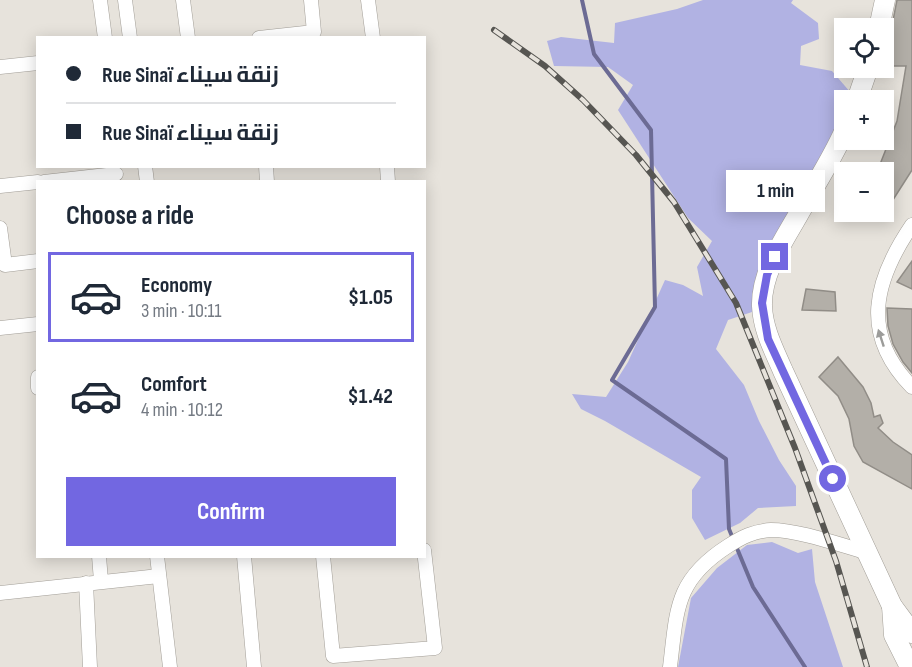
<!DOCTYPE html>
<meta charset="utf-8">
<style>
body{margin:0;font-family:"Sofia Sans Condensed",Cairo,sans-serif;background:#f6f6f7;color:#1f2937;height:100vh;display:flex;flex-direction:column;font-size:22px;white-space:nowrap}
*{box-sizing:border-box;margin:0}
p{font-size:20px;color:#747a83}
.icon{flex:none;width:33px;height:33px;fill:none;stroke:currentColor;stroke-width:2;stroke-linecap:round;stroke-linejoin:round}
.map{position:relative;flex:1;overflow:hidden}
.details{position:absolute;left:36px;top:180px;width:390px;height:378px;display:flex;flex-direction:column;background:#fff;border-radius:0px;box-shadow:0 3px 15px #0003}
.details>*{flex:none}
.guide{position:absolute;left:36px;top:36px;width:390px;height:132px;border-radius:0px;box-shadow:0 3px 15px #0003;display:grid;align-content:center;height:132px;padding:0 30px;background:#fff}
.fabs{position:absolute;left:834px;top:18px;display:grid;gap:12px}
.fabs a{display:grid;place-items:center;width:60px;height:60px;border-radius:0px;background:#fff;box-shadow:0 3px 15px #0003;font-size:30px}
.end{position:absolute;width:27px;height:27px;margin:-14px;border:8px solid #7267e1;background:#fff;box-shadow:0 0 0 3px #fff}
.from{border-radius:50%}
.bubble{position:absolute;height:42px;border-radius:0px;background:#fff;box-shadow:0 3px 15px #0003;font-size:20px;font-weight:700;line-height:42px;text-align:center}
.guide b{display:flex;align-items:center;gap:21px;height:57px;font-size:22px}
.guide b+b{border-top:2px solid #e0e1e3}
.guide i{width:15px;height:15px;background:#1f2937}
ul{padding:0;list-style:none}
li{display:flex;align-items:center;gap:18px;height:90px;margin:0 12px 9px;padding:0 18px;border:3px solid transparent;border-radius:0px}
li div{flex:1}
li b{display:block;font-size:22px}
li em{font-style:normal;font-weight:700}
li.selected{border-color:#7267e1}
li>.icon{width:54px;height:54px;stroke-width:1.5}
h2{padding:0 30px;font-size:27px;line-height:72px}
.action{display:flex;gap:12px;margin-top:auto;padding:12px 30px}
.action a{flex:1;height:69px;border-radius:0px;background:#7267e1;color:#fff;font-size:24px;font-weight:700;line-height:69px;text-align:center}
.map>svg:first-child{display:block}
.green{fill:#b1b2e3}
.lines{fill:none;stroke-linecap:round;stroke-linejoin:round}
.stream{stroke:#6c6b94;stroke-width:4}
.building{fill:#b3afa8;stroke:#918d87;stroke-width:1.5}
.street-casing{stroke:#a29e97;stroke-width:15}
.secondary-casing{stroke:#a29e97;stroke-width:21}
.street{stroke:#fff;stroke-width:14}
.secondary{stroke:#fff;stroke-width:20}
.rail-casing{stroke:#575652;stroke-width:6}
.rail{stroke:#e7e3dc;stroke-width:4;stroke-dasharray:11;stroke-linecap:butt}
.oneway{fill:#9c9c9a}
.route{stroke:#7267e1;stroke-width:8}
</style>
<div class="map">
<svg width="912" height="667" viewBox="0 0 912 667">
<rect width="100%" height="100%" fill="#e7e3dc"/>
<g class="green">
<path d="M703,0H793L791,3L818,23L819,39L801,46L800,65L832,71L851,93L848,100H844V107L758,310L728,320L716,349L744,385L759,421L779,460L796,486V506L758,508L740,523L705,540L692,518V490L701,477L605,421L581,409L572,394L606,397L628,362L665,280L683,285L703,296L697,267L712,241L688,218L618,110L633,85L608,67L554,66L547,41L561,37L614,43L615,23L677,9Z"/>
<path d="M772,542L798,553L812,549L815,582L843,667H678L691,598L717,568L747,545Z"/>
</g>
<g class="lines">
<path class="stream" d="M582,0L594,54L651,130L655,307L612,380L726,459L729,529L753,587L805,667"/>
</g>
<g class="building">
<path d="M897,0H912V170L884,214V172H877L897,121L906,66H884V39L891,31Z"/>
<path d="M912,261V289L897,282Z"/>
<path d="M806,289L835,292L836,311L802,310Z"/>
<path d="M887,308L912,309V373L903,362L893,344L888,326Z"/>
<path d="M838,357L863,387L871,403L874,417L880,415L883,423L878,428L893,442L912,455V489L863,462L854,446L849,419L838,396L819,377Z"/>
</g>
<g class="lines">
<defs>
<g id="street">
<path d="M100,0L105,38"/>
<path d="M125,0L130,38"/>
<path d="M183,0L188,38"/>
<path d="M368,0L373,38"/>
<path d="M259,38L314,32L311,0"/>
<path d="M0,67L38,63"/>
<path d="M145,166L147,182"/>
<path d="M266,166L267,182"/>
<path d="M387,166L388,182"/>
<path d="M44,182L116,174"/>
<path d="M0,186L38,182"/>
<path d="M912,225C874,281 860,334 912,387"/>
<path d="M0,228L5,265L38,261"/>
<path d="M0,328L38,324"/>
<path d="M38,377V388"/>
<path d="M99,556L101,581"/>
<path d="M157,556L170,667"/>
<path d="M244,556L254,667"/>
<path d="M323,556L333,656L435,648L424,550"/>
<path d="M86,583L90,667"/>
<path d="M0,593L159,576"/>
<path d="M670,667C677,609 675,580 728,546C742,537 754,531 771,530C799,530 840,545 869,553"/>
</g>
<g id="secondary">
<path d="M879,28L885,0"/>
<path d="M857,100L868,68"/>
<path d="M844,132C831,161 813,188 797,217C782,243 761,274 762,306C763,330 774,350 783,371L892,606L912,633"/>
<path d="M892,606L894,635L910,667"/>
</g>
</defs>
<use href="#street" class="street-casing"/>
<use href="#secondary" class="secondary-casing"/>
<use href="#street" class="street"/>
<use href="#secondary" class="secondary"/>
<defs>
<path id="rail" d="M494,30L545,66L583,100L636,155L674,202L736,303L795,448L836,561L867,667"/>
</defs>
<use href="#rail" class="rail-casing"/>
<use href="#rail" class="rail"/>
</g>
<defs><path id="oneway-solid" d="M-6-.8H1V-3.2L6.5 0L1 3.2V.8H-6Z" transform="scale(1.5)"/></defs>
<use class="oneway" href="#oneway-solid" transform="translate(881 338) rotate(-108)"/>
<g class="lines">
<path class="route" d="M775,257L767,275L762,303L768,339L833,479"/>
</g>
</svg>
<div class="fabs">
<a><svg class="icon" aria-label="locate" viewBox="0 0 24 24"><circle cx="12" cy="12" r="6"/><path d="M12 2v4M12 18v4M2 12h4M18 12h4"/></svg></a>
<a>+</a>
<a>−</a>
</div>
<i class="end from" style="left:833px;top:479px"></i>
<i class="end" style="left:775px;top:257px"></i>
<div class="bubble" style="left:726px;top:170px;width:99px">1 min</div>
<div class="guide">
<b><i class="from"></i>Rue Sinaï زنقة سيناء</b>
<b><i></i>Rue Sinaï زنقة سيناء</b>
</div>
<section class="details">
<h2>Choose a ride</h2>
<ul>
<li class="selected"><svg class="icon" aria-label="car" viewBox="0 0 24 24"><path d="M5 17H2v-5l4-1 3-4h7l3 4 3 1v5h-3M9 17h6M6 11h13"/><circle cx="7" cy="17" r="2"/><circle cx="17" cy="17" r="2"/></svg><div><b>Economy</b><p>3 min · 10:11</p></div><em>$1.05</em></li>
<li><svg class="icon" aria-label="car" viewBox="0 0 24 24"><path d="M5 17H2v-5l4-1 3-4h7l3 4 3 1v5h-3M9 17h6M6 11h13"/><circle cx="7" cy="17" r="2"/><circle cx="17" cy="17" r="2"/></svg><div><b>Comfort</b><p>4 min · 10:12</p></div><em>$1.42</em></li>
</ul>
<div class="action"><a>Confirm</a></div>
</section>
</div>
